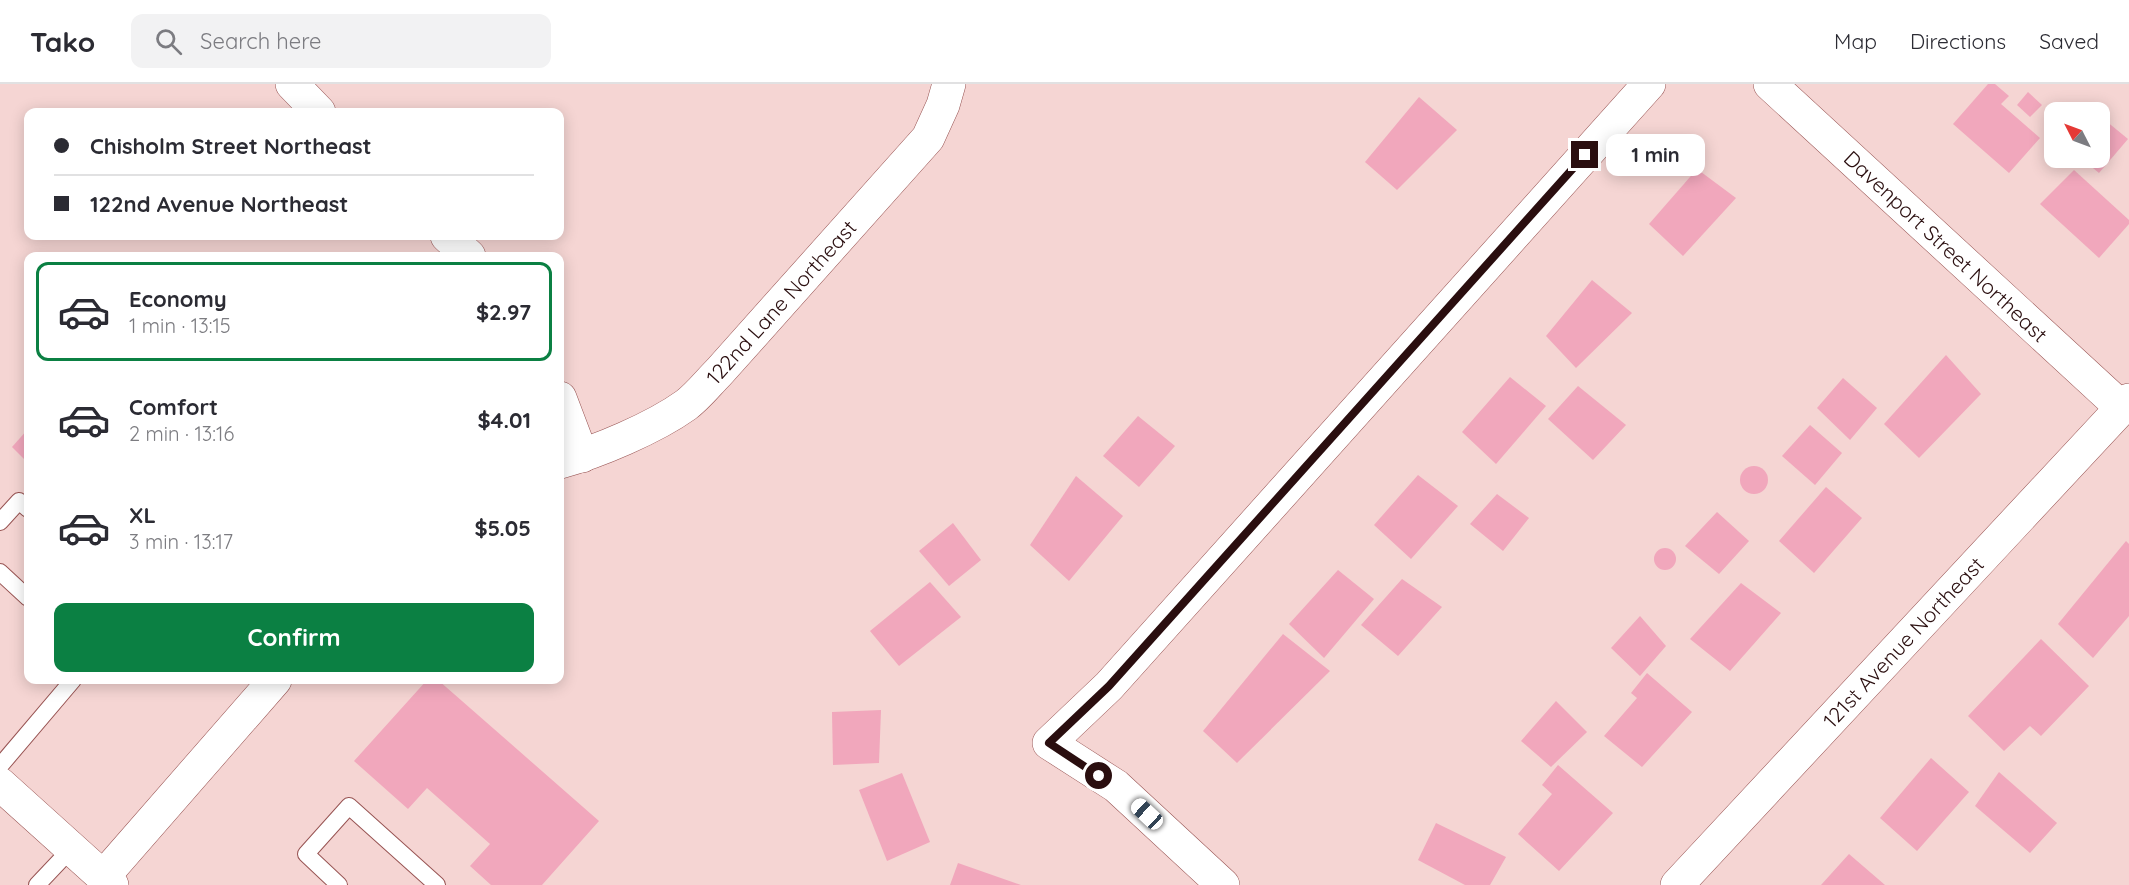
<!DOCTYPE html>
<meta charset="utf-8">
<style>
body{margin:0;font-family:Quicksand,sans-serif;background:#f2f2f3;color:#2b2b33;height:100vh;display:flex;flex-direction:column;font-size:22px;white-space:nowrap}
*{box-sizing:border-box;margin:0}
p{font-size:20px;color:#7c7c81}
.icon{flex:none;width:33px;height:33px;fill:none;stroke:currentColor;stroke-width:2;stroke-linecap:round;stroke-linejoin:round}
.map{position:relative;flex:1;overflow:hidden}
.details{position:absolute;left:24px;top:168px;width:540px;height:432px;display:flex;flex-direction:column;background:#fff;border-radius:12px;box-shadow:0 3px 15px #0003}
.details>*{flex:none}
.hud{position:absolute;left:24px;top:24px;width:540px;height:132px;border-radius:12px;box-shadow:0 3px 15px #0003;display:grid;align-content:center;height:132px;padding:0 30px;background:#fff}
.needle{width:39px;rotate:312deg}
.buttons{position:absolute;left:2044px;top:18px;display:grid;gap:12px}
.buttons a{display:grid;place-items:center;width:66px;height:66px;border-radius:12px;background:#fff;box-shadow:0 3px 15px #0003;font-size:30px}
.end{position:absolute;width:27px;height:27px;margin:-14px;border:8px solid #2a0e0f;background:#fff;box-shadow:0 0 0 3px #fff}
.from{border-radius:50%}
.bubble{position:absolute;height:42px;border-radius:12px;background:#fff;box-shadow:0 3px 15px #0003;font-size:20px;font-weight:800;line-height:42px;text-align:center}
.car{position:absolute;width:18px;height:36px;margin:-18px -9px;border-radius:8px;box-shadow:0 0 4px 2px #0007;background:linear-gradient(#fff 24%,#345 0 40%,#fff 0 76%,#345 0 86%,#fff 0)}
.hud b{display:flex;align-items:center;gap:21px;height:57px;font-size:22px}
.hud b+b{border-top:2px solid #e1e1e2}
.hud i{width:15px;height:15px;background:#2b2b33}
ul{padding:10px 0 0;list-style:none}
li{display:flex;align-items:center;gap:18px;height:99px;margin:0 12px 9px;padding:0 18px;border:3px solid transparent;border-radius:12px}
li div{flex:1}
li b{display:block;font-size:22px}
li em{font-style:normal;font-weight:800}
li.active{border-color:#0b8043}
li>.icon{width:54px;height:54px;stroke-width:1.5}
.button{display:flex;gap:12px;margin-top:auto;padding:12px 30px}
.button a{flex:1;height:69px;border-radius:12px;background:#0b8043;color:#fff;font-size:24px;font-weight:800;line-height:69px;text-align:center}
header{display:flex;align-items:center;gap:36px;box-sizing:border-box;height:84px;padding:0 30px;background:#fff;border-bottom:2px solid #e1e1e2}
header strong{font-size:28px}
nav{display:flex;gap:33px;margin-inline-start:auto;font-size:21px}
.search{width:420px;height:54px;background:#f2f2f3;display:flex;align-items:center;gap:15px;box-sizing:border-box;padding:0 21px;border-radius:12px;color:#7c7c81;font-size:22px}
.map>svg:first-child{display:block}
.building{fill:#f1a7bc}
.lines{fill:none;stroke-linecap:round;stroke-linejoin:round}
.service-casing{stroke:#985453;stroke-width:18}
.minor-casing{stroke:#985453;stroke-width:34}
.tertiary-casing{stroke:#985453;stroke-width:34}
.service{stroke:#fff;stroke-width:16}
.minor{stroke:#fff;stroke-width:33}
.tertiary{stroke:#fff;stroke-width:33}
.route{stroke:#2a0e0f;stroke-width:8}
.labels{text-anchor:middle;dominant-baseline:central;stroke-width:5;stroke-linejoin:round;paint-order:stroke}
.street-label{font-size:21px;fill:#2a0e0f;stroke:#fff}
</style>
<header>
<strong>Tako</strong>
<div class="search"><svg class="icon" aria-label="search" viewBox="0 0 24 24"><circle cx="10" cy="10" r="6"/><path d="M15 15l6 6"/></svg>Search here</div>
<nav><a>Map</a><a>Directions</a><a>Saved</a></nav>
</header>
<div class="map">
<svg width="2129" height="801" viewBox="0 0 2129 801">
<rect width="100%" height="100%" fill="#f5d5d3"/>
<g class="building">
<path d="M1988,0H1995L2009,12L2001,20L2040,54L2009,89L1953,40Z"/>
<path d="M2028,8L2042,21L2030,33L2017,21Z"/>
<path d="M1419,13L1457,46L1397,106L1365,78Z"/>
<path d="M2100,32L2128,55L2099,89L2081,74H2100Z"/>
<path d="M1697,85L1736,114L1683,172L1649,140Z"/>
<path d="M2074,86L2129,136V140L2099,174L2040,120Z"/>
<path d="M1592,196L1632,229L1576,284L1546,252Z"/>
<path d="M1946,271L1981,310L1919,374L1884,340Z"/>
<path d="M1510,293L1546,322L1496,380L1462,348Z"/>
<path d="M1843,294L1877,324L1850,356L1817,324Z"/>
<path d="M1578,302L1626,341L1593,376L1548,335Z"/>
<path d="M1138,332L1175,362L1139,403L1103,372Z"/>
<path d="M1810,341L1842,369L1815,401L1782,372Z"/>
<path d="M28,345V379L12,363Z"/>
<circle cx="1754" cy="396" r="14"/>
<path d="M1418,391L1458,422L1411,475L1374,441Z"/>
<path d="M1076,392L1123,432L1069,497L1030,461Z"/>
<path d="M1826,403L1862,434L1814,489L1779,457Z"/>
<path d="M1497,410L1529,434L1503,467L1470,440Z"/>
<path d="M1717,428L1749,457L1719,490L1685,462Z"/>
<path d="M953,439L981,476L949,502L919,467Z"/>
<path d="M2126,457L2129,460V532L2093,574L2058,540Z"/>
<circle cx="1665" cy="475" r="11"/>
<path d="M1338,486L1374,515L1324,574L1289,540Z"/>
<path d="M1402,495L1442,523L1398,572L1361,541Z"/>
<path d="M930,498L961,533L899,582L870,547Z"/>
<path d="M1741,499L1781,529L1730,587L1690,555Z"/>
<path d="M1640,532L1666,562L1640,592L1611,564Z"/>
<path d="M1283,550L1330,587L1237,679L1203,647Z"/>
<path d="M2041,555L2089,602L2041,652L2030,642L2004,667L1968,632Z"/>
<path d="M1647,589L1692,628L1642,683L1604,652L1637,614L1631,609Z"/>
<path d="M427,596H438L599,737L542,801H491L470,782L490,760L427,704L408,725L354,677Z"/>
<path d="M1556,617L1587,648L1551,683L1521,657Z"/>
<path d="M881,626L879,679L833,681L832,628Z"/>
<path d="M1931,674L1969,708L1917,767L1880,734Z"/>
<path d="M1558,681L1613,729L1559,787L1518,750L1552,710L1542,701Z"/>
<path d="M1999,688L2057,739L2030,769L1975,722Z"/>
<path d="M902,689L930,758L887,777L859,706Z"/>
<path d="M1436,739L1506,773L1490,801H1465L1418,776Z"/>
<path d="M1849,770L1885,801H1821Z"/>
<path d="M958,779L1021,801H950Z"/>
</g>
<g class="lines">
<defs>
<g id="service">
<path d="M0,438L19,417L28,425"/>
<path d="M0,488L28,514"/>
<path d="M0,682L73,596"/>
<path d="M37,801L72,764"/>
<path d="M339,801L306,770L349,722L437,801"/>
</g>
<g id="minor">
<path d="M292,0L319,28"/>
<path d="M1770,0L2122,324"/>
<path d="M447,152L469,172"/>
<path d="M560,314L582,372"/>
<path d="M560,378C597,368 654,344 686,321C698,312 708,299 719,288L928,54L943,21L949,0"/>
<path d="M103,793L275,596"/>
<path d="M1223,801L1116,702L1049,659L1109,602L1649,0"/>
<path d="M1677,801L2129,316"/>
</g>
<path id="tertiary" d="M0,700L112,801"/>
</defs>
<use href="#service" class="service-casing"/>
<use href="#minor" class="minor-casing"/>
<use href="#tertiary" class="tertiary-casing"/>
<use href="#service" class="service"/>
<use href="#minor" class="minor"/>
<use href="#tertiary" class="tertiary"/>
</g>
<g class="lines">
<path class="route" d="M1099,692L1049,659L1109,602L1585,71"/>
</g>
<g class="labels">
<g class="street-label">
<text transform="translate(1946 162) rotate(43)">Davenport Street Northeast</text>
<text transform="translate(781 218) rotate(-48)">122nd Lane Northeast</text>
<text transform="translate(1903 558) rotate(-47)">121st Avenue Northeast</text>
</g>
</g>
</svg>
<div class="buttons">
<a><svg class="needle" viewBox="-14 -14 28 28"><path d="M0-13l5 13h-10z" fill="#e53935"/><path d="M0 13l5-13h-10z" fill="#7c7c81"/></svg></a>
</div>
<i class="end from" style="left:1099px;top:692px"></i>
<i class="end" style="left:1585px;top:71px"></i>
<div class="bubble" style="left:1606px;top:50px;width:99px">1 min</div>
<i class="car" style="left:1147px;top:730px;rotate:313deg"></i>
<div class="hud">
<b><i class="from"></i>Chisholm Street Northeast</b>
<b><i></i>122nd Avenue Northeast</b>
</div>
<section class="details">
<ul>
<li class="active"><svg class="icon" aria-label="car" viewBox="0 0 24 24"><path d="M5 17H2v-5l4-1 3-4h7l3 4 3 1v5h-3M9 17h6M6 11h13"/><circle cx="7" cy="17" r="2"/><circle cx="17" cy="17" r="2"/></svg><div><b>Economy</b><p>1 min · 13:15</p></div><em>$2.97</em></li>
<li><svg class="icon" aria-label="car" viewBox="0 0 24 24"><path d="M5 17H2v-5l4-1 3-4h7l3 4 3 1v5h-3M9 17h6M6 11h13"/><circle cx="7" cy="17" r="2"/><circle cx="17" cy="17" r="2"/></svg><div><b>Comfort</b><p>2 min · 13:16</p></div><em>$4.01</em></li>
<li><svg class="icon" aria-label="car" viewBox="0 0 24 24"><path d="M5 17H2v-5l4-1 3-4h7l3 4 3 1v5h-3M9 17h6M6 11h13"/><circle cx="7" cy="17" r="2"/><circle cx="17" cy="17" r="2"/></svg><div><b>XL</b><p>3 min · 13:17</p></div><em>$5.05</em></li>
</ul>
<div class="button"><a>Confirm</a></div>
</section>
</div>
